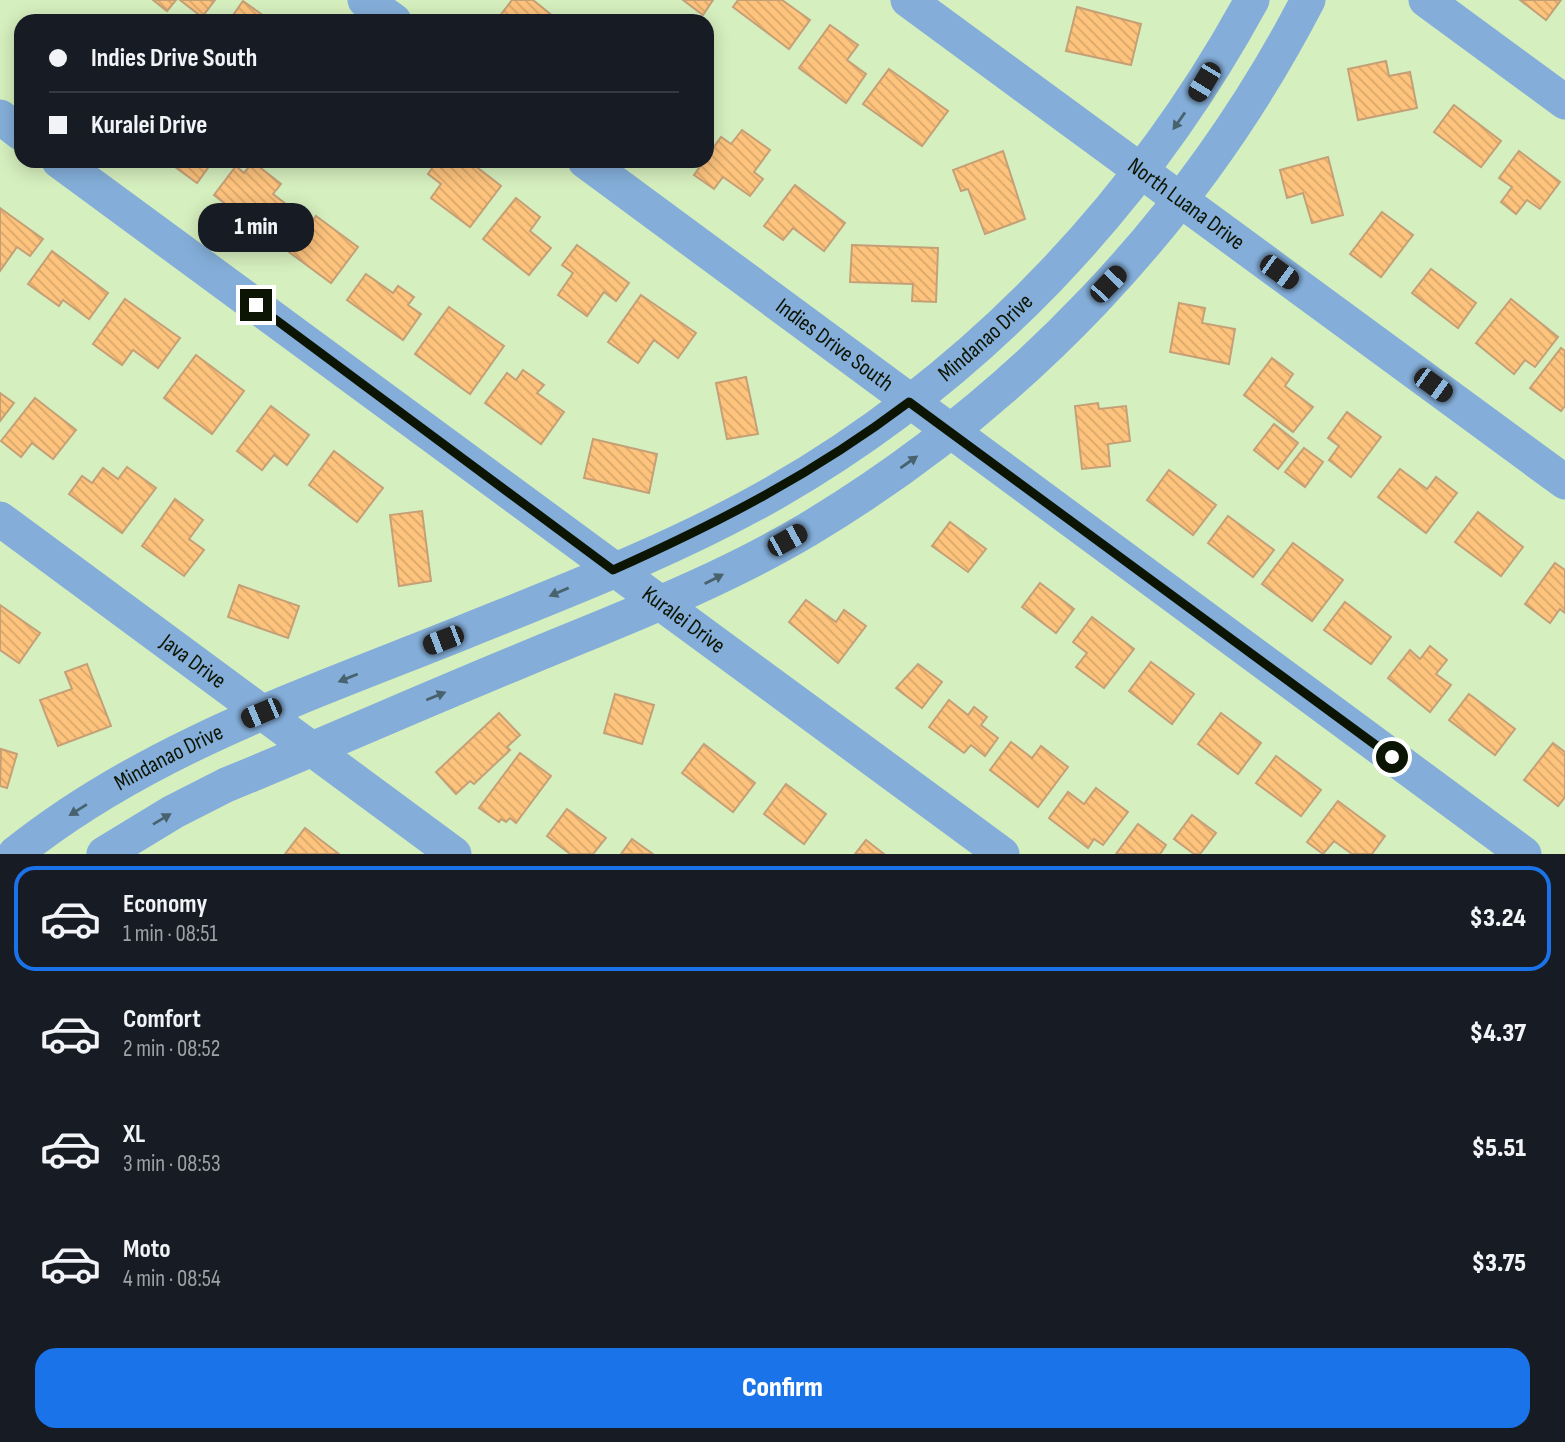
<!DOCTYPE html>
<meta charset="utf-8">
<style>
body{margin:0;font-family:"Sofia Sans Condensed",sans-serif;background:#242831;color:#f1f3f6;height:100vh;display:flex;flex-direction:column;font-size:26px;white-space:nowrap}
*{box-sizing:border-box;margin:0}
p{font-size:23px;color:#9ea1a6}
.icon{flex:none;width:38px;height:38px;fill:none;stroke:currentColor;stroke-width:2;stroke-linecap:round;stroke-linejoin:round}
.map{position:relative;height:854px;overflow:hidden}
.panel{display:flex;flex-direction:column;background:#171b24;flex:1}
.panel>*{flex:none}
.guide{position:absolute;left:14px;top:14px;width:700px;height:154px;border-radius:21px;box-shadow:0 4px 18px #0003;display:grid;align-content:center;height:154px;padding:0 35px;background:#171b24}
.end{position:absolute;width:32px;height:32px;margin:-16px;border:9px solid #0c1504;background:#fff;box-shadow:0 0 0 4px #fff}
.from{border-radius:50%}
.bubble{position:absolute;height:49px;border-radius:21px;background:#171b24;box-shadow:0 4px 18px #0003;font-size:23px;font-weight:800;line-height:49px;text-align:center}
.car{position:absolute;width:21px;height:42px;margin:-21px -10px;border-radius:9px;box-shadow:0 0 5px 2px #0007;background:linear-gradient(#222 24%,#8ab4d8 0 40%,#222 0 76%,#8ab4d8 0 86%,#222 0)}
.guide b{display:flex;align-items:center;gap:24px;height:66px;font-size:26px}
.guide b+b{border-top:2px solid #363941}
.guide i{width:18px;height:18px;background:#f1f3f6}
ul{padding:12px 0 0;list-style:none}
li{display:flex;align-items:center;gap:21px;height:105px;margin:0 14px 10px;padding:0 21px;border:4px solid transparent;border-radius:21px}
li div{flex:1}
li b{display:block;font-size:26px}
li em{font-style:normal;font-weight:800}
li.current{border-color:#1a73e8}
li>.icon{width:63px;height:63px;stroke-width:1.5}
.button{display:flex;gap:14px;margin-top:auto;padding:14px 35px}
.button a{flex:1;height:80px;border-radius:21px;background:#1a73e8;color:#fff;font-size:28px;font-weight:800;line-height:80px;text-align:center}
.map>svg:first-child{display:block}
.building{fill:url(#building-back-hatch);stroke:#c5a077;stroke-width:2}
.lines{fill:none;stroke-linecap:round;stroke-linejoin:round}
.minor{stroke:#84aed9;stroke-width:35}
.oneway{fill:#48626e}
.route{stroke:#0c1504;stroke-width:9}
.labels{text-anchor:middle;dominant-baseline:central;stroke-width:5;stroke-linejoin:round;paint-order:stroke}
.street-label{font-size:23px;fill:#0c1504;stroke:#d6efbe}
</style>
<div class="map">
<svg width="1565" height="854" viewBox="0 0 1565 854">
<defs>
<pattern id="building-back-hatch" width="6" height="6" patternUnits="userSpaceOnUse" patternTransform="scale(1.75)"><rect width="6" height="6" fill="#fec37d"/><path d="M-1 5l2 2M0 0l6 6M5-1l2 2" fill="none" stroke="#d8a76a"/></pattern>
</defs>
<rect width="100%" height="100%" fill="#d6efbe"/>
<g class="building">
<path d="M153,0H176L167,11Z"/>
<path d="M180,0H215L202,17Z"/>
<path d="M512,0H533L559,21H496Z"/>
<path d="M683,0H713L703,15Z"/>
<path d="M738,0H782L810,20L789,49L733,7Z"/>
<path d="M1520,0H1561L1546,20Z"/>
<path d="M243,1L271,21H229Z"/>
<path d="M1077,7L1141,24L1131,65L1066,51Z"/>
<path d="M830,25L858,45L847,60L866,74L846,103L799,68Z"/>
<path d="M1386,61L1389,76L1410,72L1417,108L1358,120L1348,69Z"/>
<path d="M889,69L948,111L922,146L863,104Z"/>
<path d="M1454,105L1501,141L1481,167L1434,132Z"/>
<path d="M742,130L770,150L754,172L763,179L750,196L723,177L714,189L694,175L721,137L731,144Z"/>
<path d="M1003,151L1025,219L985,234L968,189L961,191L953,170Z"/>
<path d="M1519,151L1560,182L1540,209L1527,200L1516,214L1501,202L1512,187L1499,178Z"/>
<path d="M1328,157L1343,215L1312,223L1303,193L1287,198L1280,170Z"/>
<path d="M167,161H213L197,183Z"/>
<path d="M437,161H469L501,186L470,227L431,198L441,184L428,174Z"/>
<path d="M253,162L281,184L273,194L291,208L268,237L214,195L236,166L244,173Z"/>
<path d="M795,185L845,223L824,251L793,228L783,240L764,226Z"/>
<path d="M516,198L540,217L530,231L551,248L529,275L483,239Z"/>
<path d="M0,208L43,239L30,256L17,247L0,271Z"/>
<path d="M1382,212L1413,235L1381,277L1350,254Z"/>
<path d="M316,216L358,247L331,283L289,252Z"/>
<path d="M577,245L629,283L616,301L604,292L587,316L558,295L573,273L562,265Z"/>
<path d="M852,245L938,248L936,302L912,301L913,284L850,282Z"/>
<path d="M52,251L108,293L89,319L63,300L59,306L28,284Z"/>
<path d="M1431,269L1476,303L1458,328L1412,293Z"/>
<path d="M366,274L393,293L398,286L414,297L408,305L421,314L403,340L347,300Z"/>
<path d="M641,295L696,333L678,358L654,340L638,363L608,342Z"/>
<path d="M125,299L180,338L158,368L133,350L122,365L93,344Z"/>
<path d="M1511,299L1558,337L1535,367L1525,360L1514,374L1476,343Z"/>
<path d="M1179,303L1205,308L1202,323L1235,329L1229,364L1170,352Z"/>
<path d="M449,307L504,346L470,394L415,354Z"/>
<path d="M1561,348L1565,351V406L1561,411L1530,388Z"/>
<path d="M196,355L244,391L212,434L164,398Z"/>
<path d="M1272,358L1293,374L1285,386L1313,407L1293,432L1244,395Z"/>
<path d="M523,370L544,385L537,393L564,412L541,444L485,403L507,373L516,380Z"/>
<path d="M746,377L758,434L727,439L716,383Z"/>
<path d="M0,393L14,403L0,421Z"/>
<path d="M35,398L76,430L53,459L32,443L21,457L1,441Z"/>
<path d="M1098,403L1099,409L1126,406L1130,441L1108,444L1110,466L1082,469L1075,406Z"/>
<path d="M271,406L309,435L287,465L274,455L262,470L237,451Z"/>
<path d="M1347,412L1381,437L1351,477L1329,460L1339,446L1328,438Z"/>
<path d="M1274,424L1298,443L1278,469L1254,450Z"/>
<path d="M593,439L657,454L649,493L584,478Z"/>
<path d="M1304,448L1323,462L1305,487L1285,472Z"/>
<path d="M334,451L383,488L357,522L309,485Z"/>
<path d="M127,467L156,488L122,533L69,494L82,476L92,483L103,468L118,479Z"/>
<path d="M1400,469L1427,489L1436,477L1457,493L1426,533L1378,497Z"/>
<path d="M1169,470L1216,505L1193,535L1147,500Z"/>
<path d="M175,499L203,520L189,539L204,550L184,576L142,546Z"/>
<path d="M422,511L431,581L399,586L390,515Z"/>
<path d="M1478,512L1523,547L1501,576L1455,542Z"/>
<path d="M1228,516L1274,550L1253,577L1208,543Z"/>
<path d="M950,522L986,549L968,572L932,546Z"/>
<path d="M1293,543L1343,580L1312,621L1262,584Z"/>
<path d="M1555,563L1565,570V613L1560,609L1550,623L1525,604Z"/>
<path d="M1040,583L1074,609L1056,633L1022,607Z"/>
<path d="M239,585L299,606L288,638L228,617Z"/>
<path d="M806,600L836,622L844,610L866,626L838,663L789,622Z"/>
<path d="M1345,602L1391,637L1371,664L1324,630Z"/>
<path d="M0,605L40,633L19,663L0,650Z"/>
<path d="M1092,617L1134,649L1104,688L1076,667L1087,653L1073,642Z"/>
<path d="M1430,646L1447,660L1436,674L1451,685L1430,712L1388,678L1410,650L1420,659Z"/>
<path d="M1151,662L1194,694L1172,724L1129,691Z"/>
<path d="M87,664L111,726L58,746L40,700L72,689L65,672Z"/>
<path d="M918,664L942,682L922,708L896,688Z"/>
<path d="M615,694L654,705L642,744L604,733Z"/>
<path d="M1469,694L1515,729L1495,755L1449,720Z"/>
<path d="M949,700L968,715L974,707L987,717L981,725L998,738L985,756L971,745L964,753L929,727Z"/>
<path d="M499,713L520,735L507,747L510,750L474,784L470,781L456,794L436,772Z"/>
<path d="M1221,713L1261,743L1238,774L1198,744Z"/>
<path d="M1011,742L1032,758L1041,746L1068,767L1038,807L990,770Z"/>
<path d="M1553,743L1565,752V797L1558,806L1524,780Z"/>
<path d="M704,744L755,783L733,812L682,773Z"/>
<path d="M1,749L17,754L7,788L0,786Z"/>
<path d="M520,753L551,776L516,823L510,818L506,822L501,819L499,822L479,808Z"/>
<path d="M1276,756L1321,790L1301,816L1256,783Z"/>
<path d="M786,784L826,814L804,844L764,814Z"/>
<path d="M1096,788L1128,812L1103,845L1094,839L1088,848L1049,818L1068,792L1084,804Z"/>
<path d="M1338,801L1385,836L1372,854H1352L1334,841L1323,854L1307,842Z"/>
<path d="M567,809L606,838L593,854H570L547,836Z"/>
<path d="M1192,815L1216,833L1200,854H1194L1174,839Z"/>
<path d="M1138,824L1166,845L1160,854H1116Z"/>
<path d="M305,828L339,854H285Z"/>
<path d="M632,839L653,854H621Z"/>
<path d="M866,840L884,854H855Z"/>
</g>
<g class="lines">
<g class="minor">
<path d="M365,0L394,21"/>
<path id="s1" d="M908,0L1565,482"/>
<path d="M1426,0L1565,102"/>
<path d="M0,117L21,133"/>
<path id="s2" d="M59,161L1002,854"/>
<path id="s3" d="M585,161L1524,854"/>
<path id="s4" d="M0,519L454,854"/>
<path id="s5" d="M15,854C147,748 310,694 464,632C568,590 676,549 774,493C976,377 1141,204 1252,0"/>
<path d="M104,854L173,812L226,785C324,745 421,702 518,662C616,621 716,584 807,530C1019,403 1194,220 1308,0"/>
</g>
</g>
<defs><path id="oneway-solid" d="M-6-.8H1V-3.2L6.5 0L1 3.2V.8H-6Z" transform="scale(1.75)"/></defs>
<g class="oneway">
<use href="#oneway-solid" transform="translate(1179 121) rotate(125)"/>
<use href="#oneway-solid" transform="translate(909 462) rotate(-35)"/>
<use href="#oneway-solid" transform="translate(714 579) rotate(-27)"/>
<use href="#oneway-solid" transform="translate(559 592) rotate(157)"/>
<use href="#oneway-solid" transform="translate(348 678) rotate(158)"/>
<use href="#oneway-solid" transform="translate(436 696) rotate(-22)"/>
<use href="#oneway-solid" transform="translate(78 810) rotate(148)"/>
<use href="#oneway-solid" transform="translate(162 819) rotate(-31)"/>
</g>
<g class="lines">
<path class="route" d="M256,305L613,570C720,522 815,473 909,402L1392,757"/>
</g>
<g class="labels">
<g class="street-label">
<text stroke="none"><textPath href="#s1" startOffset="345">North Luana Drive</textPath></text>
<text stroke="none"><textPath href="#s5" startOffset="1106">Mindanao Drive</textPath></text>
<text stroke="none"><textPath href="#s3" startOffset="310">Indies Drive South</textPath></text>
<text stroke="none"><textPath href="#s2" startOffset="775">Kuralei Drive</textPath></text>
<text stroke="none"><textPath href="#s4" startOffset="240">Java Drive</textPath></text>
<text stroke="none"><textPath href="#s5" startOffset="182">Mindanao Drive</textPath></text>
</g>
</g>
</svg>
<i class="end from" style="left:1392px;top:757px"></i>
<i class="end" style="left:256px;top:305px"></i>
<div class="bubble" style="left:198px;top:203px;width:116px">1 min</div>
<i class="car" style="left:1204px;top:82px;rotate:211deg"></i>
<i class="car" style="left:1279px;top:272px;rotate:126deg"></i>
<i class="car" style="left:1108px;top:284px;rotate:44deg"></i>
<i class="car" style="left:1433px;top:385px;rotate:126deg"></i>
<i class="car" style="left:787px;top:540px;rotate:61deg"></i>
<i class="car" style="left:443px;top:640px;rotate:249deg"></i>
<i class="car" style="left:261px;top:713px;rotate:247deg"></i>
<div class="guide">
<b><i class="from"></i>Indies Drive South</b>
<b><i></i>Kuralei Drive</b>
</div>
</div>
<section class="panel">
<ul>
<li class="current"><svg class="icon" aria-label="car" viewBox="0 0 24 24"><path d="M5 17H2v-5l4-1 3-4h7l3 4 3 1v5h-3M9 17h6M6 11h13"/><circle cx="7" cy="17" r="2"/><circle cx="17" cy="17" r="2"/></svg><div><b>Economy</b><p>1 min · 08:51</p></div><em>$3.24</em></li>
<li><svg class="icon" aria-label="car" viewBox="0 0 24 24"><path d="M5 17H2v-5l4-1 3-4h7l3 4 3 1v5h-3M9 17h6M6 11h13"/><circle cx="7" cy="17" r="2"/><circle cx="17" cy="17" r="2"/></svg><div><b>Comfort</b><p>2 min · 08:52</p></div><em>$4.37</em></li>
<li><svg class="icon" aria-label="car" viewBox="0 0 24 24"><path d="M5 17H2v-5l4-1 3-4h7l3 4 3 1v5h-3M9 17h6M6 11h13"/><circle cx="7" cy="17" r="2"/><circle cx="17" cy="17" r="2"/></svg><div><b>XL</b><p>3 min · 08:53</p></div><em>$5.51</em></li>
<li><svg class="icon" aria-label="car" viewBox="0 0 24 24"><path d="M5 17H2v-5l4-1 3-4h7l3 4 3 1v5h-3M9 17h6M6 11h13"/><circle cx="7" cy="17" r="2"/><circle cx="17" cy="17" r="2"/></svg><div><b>Moto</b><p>4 min · 08:54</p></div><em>$3.75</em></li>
</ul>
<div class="button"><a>Confirm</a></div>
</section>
